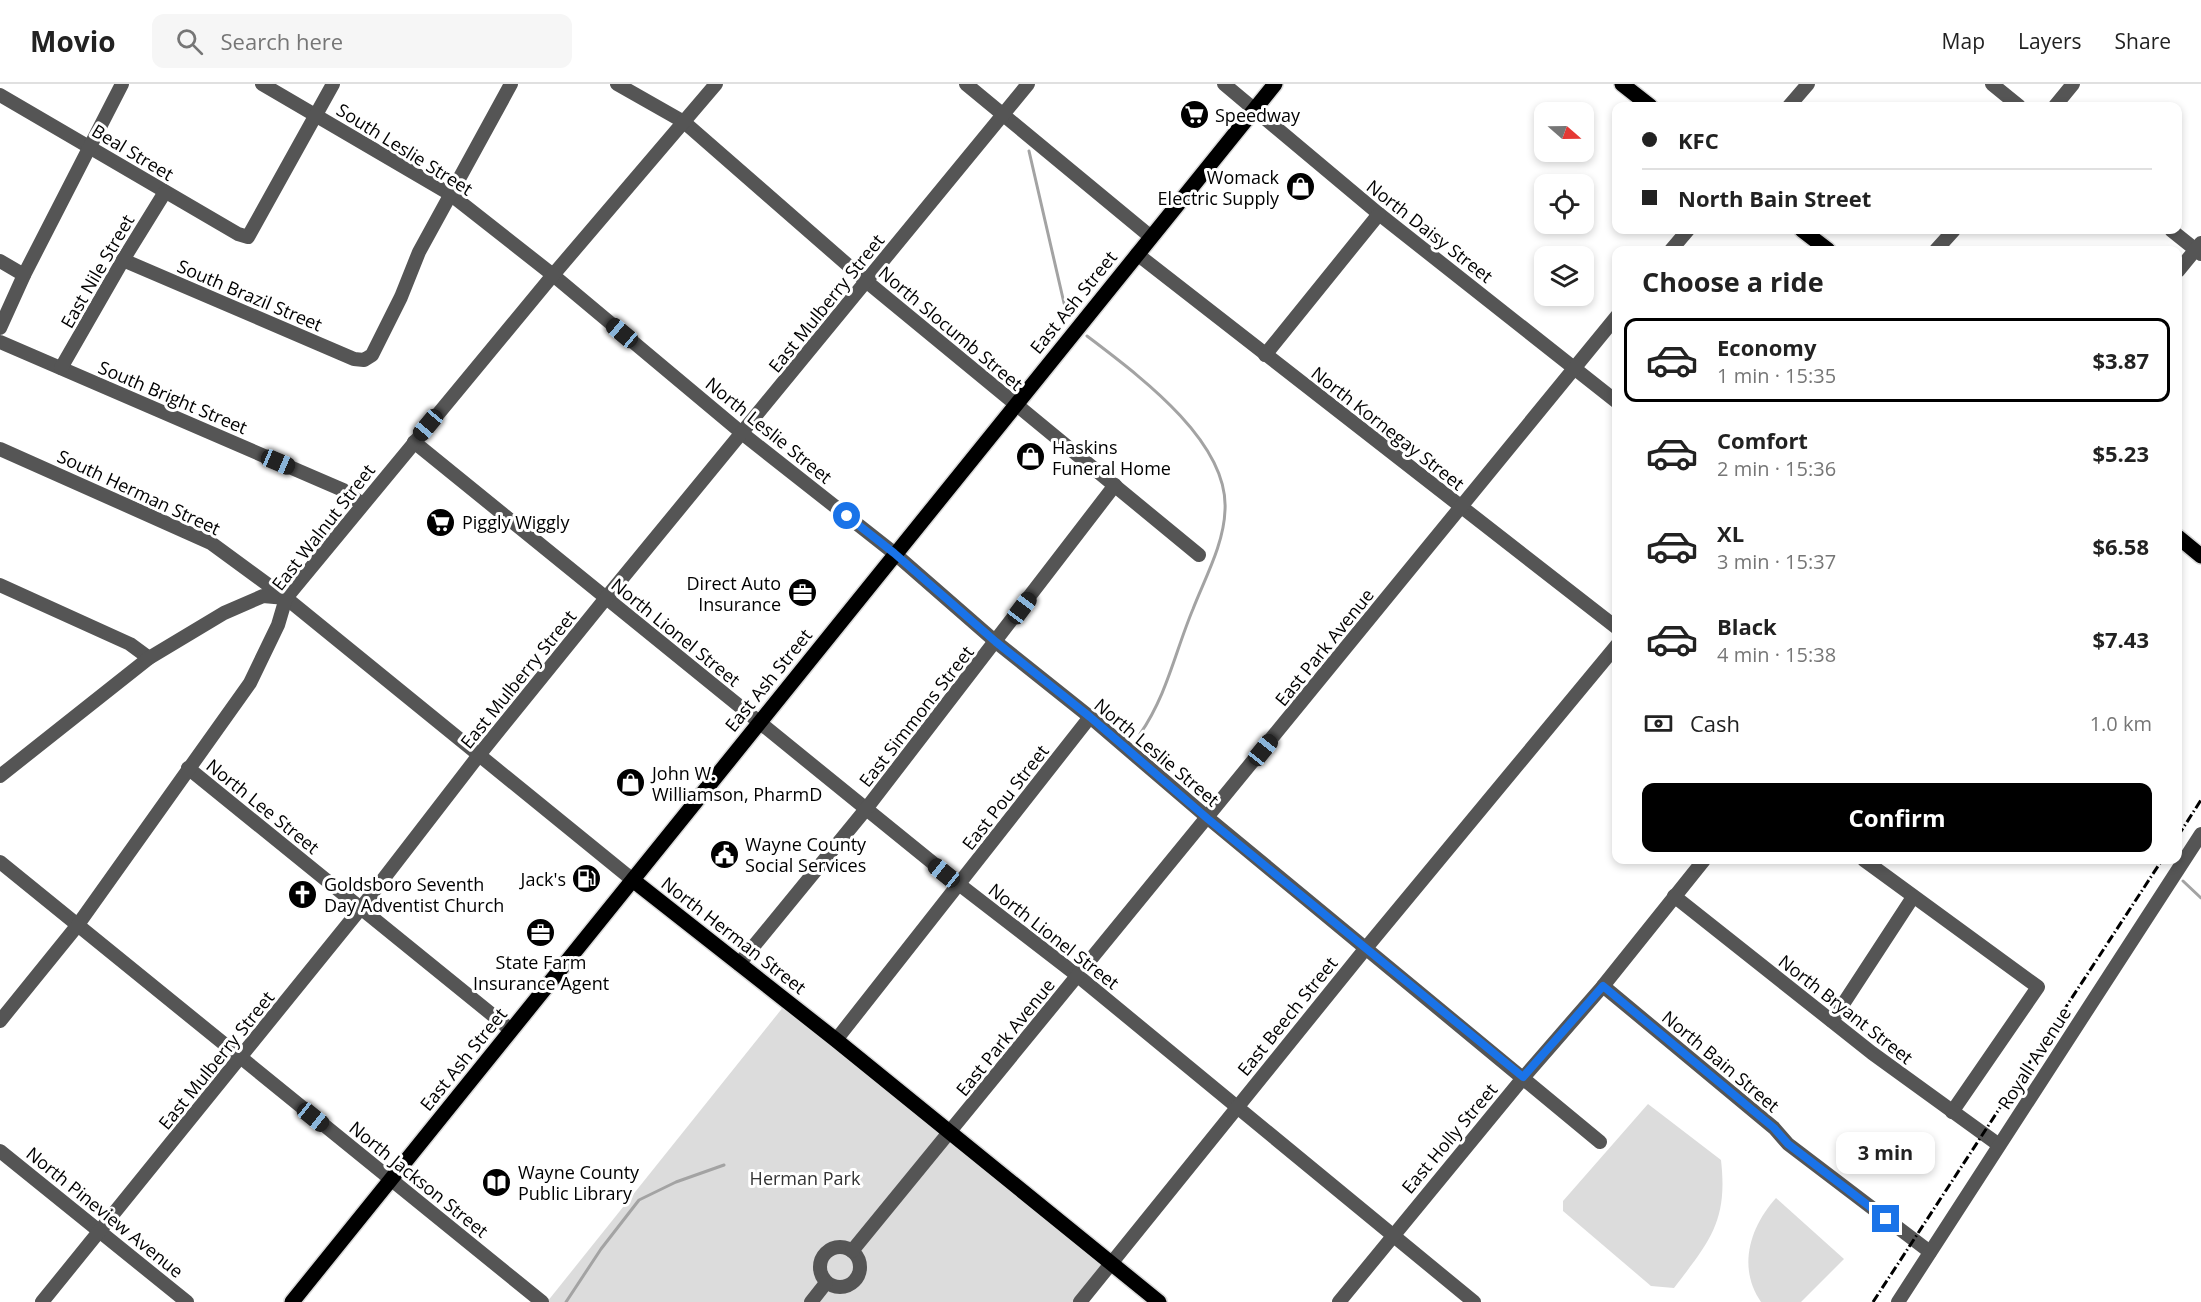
<!DOCTYPE html>
<meta charset="utf-8">
<style>
body{margin:0;font-family:"Open Sans",sans-serif;background:#f6f6f6;color:#222;height:100vh;display:flex;flex-direction:column;font-size:22px;white-space:nowrap}
*{box-sizing:border-box;margin:0}
p{font-size:20px;color:#767676}
.icon{flex:none;width:33px;height:33px;fill:none;stroke:currentColor;stroke-width:2;stroke-linecap:round;stroke-linejoin:round}
.map{position:relative;flex:1;overflow:hidden}
.sheet{position:absolute;left:1612px;top:162px;width:570px;height:618px;display:flex;flex-direction:column;background:#fff;border-radius:12px;box-shadow:0 3px 9px #0003}
.sheet>*{flex:none}
.guide{position:absolute;left:1612px;top:18px;width:570px;height:132px;border-radius:12px;box-shadow:0 3px 9px #0003;display:grid;align-content:center;height:132px;padding:0 30px;background:#fff}
.needle{width:39px;rotate:110deg}
.controls{position:absolute;left:1534px;top:18px;display:grid;gap:12px}
.controls a{display:grid;place-items:center;width:60px;height:60px;border-radius:12px;background:#fff;box-shadow:0 3px 9px #0003;font-size:30px}
.end{position:absolute;width:27px;height:27px;margin:-14px;border:8px solid #1a73e8;background:#fff;box-shadow:0 0 0 3px #fff}
.from{border-radius:50%}
.bubble{position:absolute;height:42px;border-radius:12px;background:#fff;box-shadow:0 3px 9px #0003;font-size:20px;font-weight:700;line-height:42px;text-align:center}
.car{position:absolute;width:18px;height:36px;margin:-18px -9px;border-radius:8px;box-shadow:0 0 4px 2px #0007;background:linear-gradient(#222 24%,#8ab4d8 0 40%,#222 0 76%,#8ab4d8 0 86%,#222 0)}
.guide b{display:flex;align-items:center;gap:21px;height:57px;font-size:22px}
.guide b+b{border-top:2px solid #e0e0e0}
.guide i{width:15px;height:15px;background:#222}
ul{padding:0;list-style:none}
li{display:flex;align-items:center;gap:18px;height:84px;margin:0 12px 9px;padding:0 18px;border:3px solid transparent;border-radius:12px}
li div{flex:1}
li b{display:block;font-size:22px}
li em{font-style:normal;font-weight:700}
li.selected{border-color:#000}
li>.icon{width:54px;height:54px;stroke-width:1.5}
h2{padding:0 30px;font-size:27px;line-height:72px}
.pay{display:flex;align-items:center;gap:15px;height:66px;padding:0 30px;font-size:22px}
.pay p{margin-inline-start:auto}
.action{display:flex;gap:12px;margin-top:auto;padding:12px 30px}
.action a{flex:1;height:69px;border-radius:12px;background:#000;color:#fff;font-size:24px;font-weight:700;line-height:69px;text-align:center}
header{display:flex;align-items:center;gap:36px;box-sizing:border-box;height:84px;padding:0 30px;background:#fff;border-bottom:2px solid #e0e0e0}
header strong{font-size:28px}
nav{display:flex;gap:33px;margin-inline-start:auto;font-size:21px}
.search{width:420px;height:54px;background:#f6f6f6;display:flex;align-items:center;gap:15px;box-sizing:border-box;padding:0 21px;border-radius:12px;color:#767676;font-size:22px}
.map>svg:first-child{display:block}
.green{fill:#dcdcdc}
.lines{fill:none;stroke-linecap:round;stroke-linejoin:round}
.stream{stroke:#a3a3a3;stroke-width:3}
.major-casing{stroke:#dbdbdb;stroke-width:18}
.minor{stroke:#555;stroke-width:14}
.major{stroke:#000;stroke-width:15}
.rail{stroke:#000;stroke-width:3;stroke-dasharray:9 3 1.5 3;stroke-linecap:butt}
.route{stroke:#1a73e8;stroke-width:8}
.labels{text-anchor:middle;dominant-baseline:central;stroke-width:6;stroke-linejoin:round;paint-order:stroke}
.poi-label{font-size:18px;fill:#000;stroke:#fff;text-anchor:start}
.street-label{font-size:18px;fill:#000;stroke:#fff}
.park-label{font-size:18px;fill:#333;stroke:#fff}
</style>
<header>
<strong>Movio</strong>
<div class="search"><svg class="icon" aria-label="search" viewBox="0 0 24 24"><circle cx="10" cy="10" r="6"/><path d="M15 15l6 6"/></svg>Search here</div>
<nav><a>Map</a><a>Layers</a><a>Share</a></nav>
</header>
<div class="map">
<svg width="2201" height="1218" viewBox="0 0 2201 1218">
<rect width="100%" height="100%" fill="#fff"/>
<g class="green">
<path d="M784,922L1111,1179L1080,1218H547Z"/>
<path d="M1648,1020L1721,1076C1728,1137 1710,1157 1674,1204L1651,1202L1563,1127V1117Z"/>
<path d="M1776,1114L1844,1175L1801,1218H1761C1737,1183 1750,1143 1776,1114Z"/>
</g>
<g class="lines">
<g class="stream">
<path d="M1029,67L1064,219L1070,230"/>
<path d="M1087,252C1138,291 1229,357 1225,426C1224,460 1205,494 1193,525C1175,568 1167,611 1140,650"/>
<path d="M2183,797L2201,814"/>
<path d="M566,1218L601,1165L639,1116L676,1098L724,1081"/>
</g>
<defs>
<g id="major">
<path d="M1622,0L1650,22"/>
<path d="M1802,146L1828,166"/>
<path d="M2178,453L2201,472"/>
<path d="M634,797L836,956L1159,1218"/>
<path d="M292,1218L1275,0"/>
</g>
</defs>
<use href="#major" class="major-casing"/>
<g class="minor">
<path d="M262,0L450,110L553,191L743,350L894,469L996,558L1090,633L1208,734L1600,1058"/>
<path d="M617,0L684,38L866,197L1199,471"/>
<path d="M966,0L1151,153"/>
<path d="M1224,0L1379,130L1617,318"/>
<path d="M1992,0L2019,22"/>
<path d="M0,11L238,150L248,153L333,0"/>
<path d="M1789,22L1808,0"/>
<path d="M2055,22L2073,0"/>
<path d="M2171,146L2201,170"/>
<path d="M1671,166L1688,146"/>
<path d="M1936,166L1954,146"/>
<path d="M1137,170L1617,544"/>
<path d="M123,176L354,275L364,276L372,271L401,213L419,168L511,0"/>
<path d="M0,177L24,191"/>
<path d="M2178,187L2201,159"/>
<path d="M0,244L24,191L122,0"/>
<path d="M0,258L343,406L362,420"/>
<path d="M1265,271L1379,130"/>
<path d="M61,284L123,176L165,108"/>
<path d="M414,358L960,801L1078,892L1474,1218"/>
<path d="M0,365L211,459L286,514L634,797"/>
<path d="M0,501L130,560L149,574"/>
<path d="M188,684L511,946"/>
<path d="M0,692L149,574L224,529L263,512L286,514"/>
<path d="M1864,776L2038,903L1952,1028"/>
<path d="M0,778L542,1218"/>
<path d="M1674,812L1872,969L1999,1061"/>
<path d="M739,880L866,725L1115,401"/>
<path d="M1603,902L1774,1044L1788,1060L1930,1168"/>
<path d="M0,937L77,842L250,599L278,541L286,514L553,191L716,0"/>
<path d="M1832,937L1913,813"/>
<path d="M836,956L1090,633"/>
<path d="M0,1067L187,1218"/>
<circle cx="840" cy="1183" r="20"/>
<path d="M852,1167L1617,232"/>
<path d="M42,1218L361,824L479,671L606,514L1028,0"/>
<path d="M811,1218L826,1199"/>
<path d="M1080,1218L1366,864L1617,561"/>
<path d="M1339,1218L1523,994L1603,902L1704,776"/>
<path d="M1898,1218L2201,750"/>
</g>
<use href="#major" class="major"/>
<g class="rail">
<path d="M2178,752L2201,716"/>
<path d="M1873,1218L2162,776"/>
</g>
</g>
<g class="lines">
<path class="route" d="M847,432L894,469L996,558L1090,633L1208,735L1523,993L1603,902L1774,1044L1788,1060L1886,1135"/>
</g>
<defs>
<symbol id="supermarket-disc" viewBox="-11 -11 22 22"><circle r="9.5" fill="#000" stroke="#fff"/><path d="M-6-5.5h2.5l.6 2H6L4.5 2H-2.5L-4.4-4H-6ZM-1.5 3.2a1.3 1.3 0 1 0 .1 0ZM3 3.2a1.3 1.3 0 1 0 .1 0Z" fill="#fff"/></symbol>
<symbol id="shop-disc" viewBox="-11 -11 22 22"><circle r="9.5" fill="#000" stroke="#fff"/><path d="M-5-2.5h2.3a2.7 3.5 0 0 1 5.4 0H5L5.5 6h-11ZM-1.5-2.5h3a1.5 2.3 0 0 0-3 0Z" fill="#fff"/></symbol>
<symbol id="office-disc" viewBox="-11 -11 22 22"><circle r="9.5" fill="#000" stroke="#fff"/><path d="M-6-3h4V-5.5h4V-3h4V5H-6ZM-1-4.5V-3h2v-1.5ZM-6 0V1H6V0Z" fill="#fff"/></symbol>
<symbol id="civic-disc" viewBox="-11 -11 22 22"><circle r="9.5" fill="#000" stroke="#fff"/><path d="M-.6-6.5H3V-4.5H.6V-3L4-1V1h2V6H-6V1h2V-1L-.6-3ZM-1.2 2.5V6h2.4V2.5Z" fill="#fff"/></symbol>
<symbol id="fuel-disc" viewBox="-11 -11 22 22"><circle r="9.5" fill="#000" stroke="#fff"/><path d="M-5.5-6h7V0h2V4h1.3V-2.5L3-4.5l.8-.8L6-3V5H2.5V1h-1V6h-7ZM-4.2-4.7v3.2H.2V-4.7Z" fill="#fff"/></symbol>
<symbol id="church-disc" viewBox="-11 -11 22 22"><circle r="9.5" fill="#000" stroke="#fff"/><path d="M-1.2-6h2.4v3.5h3.3v2.4h-3.3V6h-2.4V-.1h-3.3v-2.4h3.3Z" fill="#fff"/></symbol>
<symbol id="library-disc" viewBox="-11 -11 22 22"><circle r="9.5" fill="#000" stroke="#fff"/><path d="M-6-4Q-3-5.5-.7-3.5V5Q-3 3-6 4ZM6-4Q3-5.5 .7-3.5V5Q3 3 6 4Z" fill="#fff"/></symbol>
</defs>
<g fill-rule="evenodd">
<use href="#supermarket-disc" x="1178" y="14" width="33" height="33"/>
<use href="#shop-disc" x="1284" y="86" width="33" height="33"/>
<use href="#shop-disc" x="1014" y="356" width="33" height="33"/>
<use href="#supermarket-disc" x="424" y="422" width="33" height="33"/>
<use href="#office-disc" x="786" y="492" width="33" height="33"/>
<use href="#shop-disc" x="614" y="682" width="33" height="33"/>
<use href="#civic-disc" x="708" y="754" width="33" height="33"/>
<use href="#fuel-disc" x="570" y="778" width="33" height="33"/>
<use href="#church-disc" x="286" y="794" width="33" height="33"/>
<use href="#office-disc" x="524" y="832" width="33" height="33"/>
<use href="#library-disc" x="480" y="1082" width="33" height="33"/>
</g>
<g class="labels">
<g class="poi-label">
<text x="1215" y="31">Speedway</text>
<text x="1279" y="93" text-anchor="end">Womack<tspan x="1279" dy="21">Electric Supply</tspan></text>
<text x="1052" y="363">Haskins<tspan x="1052" dy="21">Funeral Home</tspan></text>
<text x="462" y="438">Piggly Wiggly</text>
<text x="781" y="499" text-anchor="end">Direct Auto<tspan x="781" dy="21">Insurance</tspan></text>
<text x="652" y="689">John W.<tspan x="652" dy="21">Williamson, PharmD</tspan></text>
<text x="745" y="760">Wayne County<tspan x="745" dy="21">Social Services</tspan></text>
<text x="566" y="795" text-anchor="end">Jack's</text>
<text x="324" y="800">Goldsboro Seventh<tspan x="324" dy="21">Day Adventist Church</tspan></text>
<text x="541" y="878" text-anchor="middle">State Farm<tspan x="541" dy="21">Insurance Agent</tspan></text>
<text x="518" y="1088">Wayne County<tspan x="518" dy="21">Public Library</tspan></text>
</g>
<g class="street-label">
<text transform="translate(405 65) rotate(32)">South Leslie Street</text>
<text transform="translate(133 68) rotate(31)">Beal Street</text>
<text transform="translate(1430 147) rotate(38)">North Daisy Street</text>
<text transform="translate(97 187) rotate(-60)">East Nile Street</text>
<text transform="translate(250 211) rotate(23)">South Brazil Street</text>
<text transform="translate(1073 218) rotate(-51)">East Ash Street</text>
<text transform="translate(826 219) rotate(-51)">East Mulberry Street</text>
<text transform="translate(951 244) rotate(40)">North Slocumb Street</text>
<text transform="translate(173 313) rotate(23)">South Bright Street</text>
<text transform="translate(1388 344) rotate(38)">North Kornegay Street</text>
<text transform="translate(769 346) rotate(39)">North Leslie Street</text>
<text transform="translate(139 408) rotate(25)">South Herman Street</text>
<text transform="translate(323 443) rotate(-52)">East Walnut Street</text>
<text transform="translate(676 548) rotate(39)">North Lionel Street</text>
<text transform="translate(1324 563) rotate(-51)">East Park Avenue</text>
<text transform="translate(518 595) rotate(-51)">East Mulberry Street</text>
<text transform="translate(768 596) rotate(-51)">East Ash Street</text>
<text transform="translate(916 632) rotate(-52)">East Simmons Street</text>
<text transform="translate(1157 668) rotate(40)">North Leslie Street</text>
<text transform="translate(1005 713) rotate(-52)">East Pou Street</text>
<text transform="translate(263 722) rotate(39)">North Lee Street</text>
<text transform="translate(734 851) rotate(38)">North Herman Street</text>
<text transform="translate(1054 852) rotate(38)">North Lionel Street</text>
<text transform="translate(1846 925) rotate(38)">North Bryant Street</text>
<text transform="translate(1287 932) rotate(-51)">East Beech Street</text>
<text transform="translate(1005 953) rotate(-51)">East Park Avenue</text>
<text transform="translate(2034 974) rotate(-57)">Royall Avenue</text>
<text transform="translate(463 975) rotate(-51)">East Ash Street</text>
<text transform="translate(216 976) rotate(-51)">East Mulberry Street</text>
<text transform="translate(1721 977) rotate(40)">North Bain Street</text>
<text transform="translate(1449 1054) rotate(-50)">East Holly Street</text>
<text transform="translate(419 1095) rotate(39)">North Jackson Street</text>
<text transform="translate(105 1128) rotate(39)">North Pineview Avenue</text>
</g>
<g class="park-label">
<text x="805" y="1094">Herman Park</text>
</g>
</g>
</svg>
<div class="controls">
<a><svg class="needle" viewBox="-14 -14 28 28"><path d="M0-13l5 13h-10z" fill="#e53935"/><path d="M0 13l5-13h-10z" fill="#767676"/></svg></a>
<a><svg class="icon" aria-label="locate" viewBox="0 0 24 24"><circle cx="12" cy="12" r="6"/><path d="M12 2v4M12 18v4M2 12h4M18 12h4"/></svg></a>
<a><svg class="icon" aria-label="layers" viewBox="0 0 24 24"><path d="M12 4l9 5-9 5-9-5zM3 14l9 5 9-5"/></svg></a>
</div>
<i class="end from" style="left:847px;top:432px"></i>
<i class="end" style="left:1886px;top:1135px"></i>
<div class="bubble" style="left:1836px;top:1048px;width:99px">3 min</div>
<i class="car" style="left:622px;top:249px;rotate:310deg"></i>
<i class="car" style="left:428px;top:341px;rotate:220deg"></i>
<i class="car" style="left:278px;top:378px;rotate:113deg"></i>
<i class="car" style="left:1022px;top:524px;rotate:37deg"></i>
<i class="car" style="left:1263px;top:666px;rotate:39deg"></i>
<i class="car" style="left:944px;top:789px;rotate:309deg"></i>
<i class="car" style="left:313px;top:1033px;rotate:129deg"></i>
<div class="guide">
<b><i class="from"></i>KFC</b>
<b><i></i>North Bain Street</b>
</div>
<section class="sheet">
<h2>Choose a ride</h2>
<ul>
<li class="selected"><svg class="icon" aria-label="car" viewBox="0 0 24 24"><path d="M5 17H2v-5l4-1 3-4h7l3 4 3 1v5h-3M9 17h6M6 11h13"/><circle cx="7" cy="17" r="2"/><circle cx="17" cy="17" r="2"/></svg><div><b>Economy</b><p>1 min · 15:35</p></div><em>$3.87</em></li>
<li><svg class="icon" aria-label="car" viewBox="0 0 24 24"><path d="M5 17H2v-5l4-1 3-4h7l3 4 3 1v5h-3M9 17h6M6 11h13"/><circle cx="7" cy="17" r="2"/><circle cx="17" cy="17" r="2"/></svg><div><b>Comfort</b><p>2 min · 15:36</p></div><em>$5.23</em></li>
<li><svg class="icon" aria-label="car" viewBox="0 0 24 24"><path d="M5 17H2v-5l4-1 3-4h7l3 4 3 1v5h-3M9 17h6M6 11h13"/><circle cx="7" cy="17" r="2"/><circle cx="17" cy="17" r="2"/></svg><div><b>XL</b><p>3 min · 15:37</p></div><em>$6.58</em></li>
<li><svg class="icon" aria-label="car" viewBox="0 0 24 24"><path d="M5 17H2v-5l4-1 3-4h7l3 4 3 1v5h-3M9 17h6M6 11h13"/><circle cx="7" cy="17" r="2"/><circle cx="17" cy="17" r="2"/></svg><div><b>Black</b><p>4 min · 15:38</p></div><em>$7.43</em></li>
</ul>
<div class="pay"><svg class="icon" aria-label="cash" viewBox="0 0 24 24"><path d="M3 7h18v10H3z"/><circle cx="12" cy="12" r="2"/></svg>Cash<p>1.0 km</p></div>
<div class="action"><a>Confirm</a></div>
</section>
</div>
